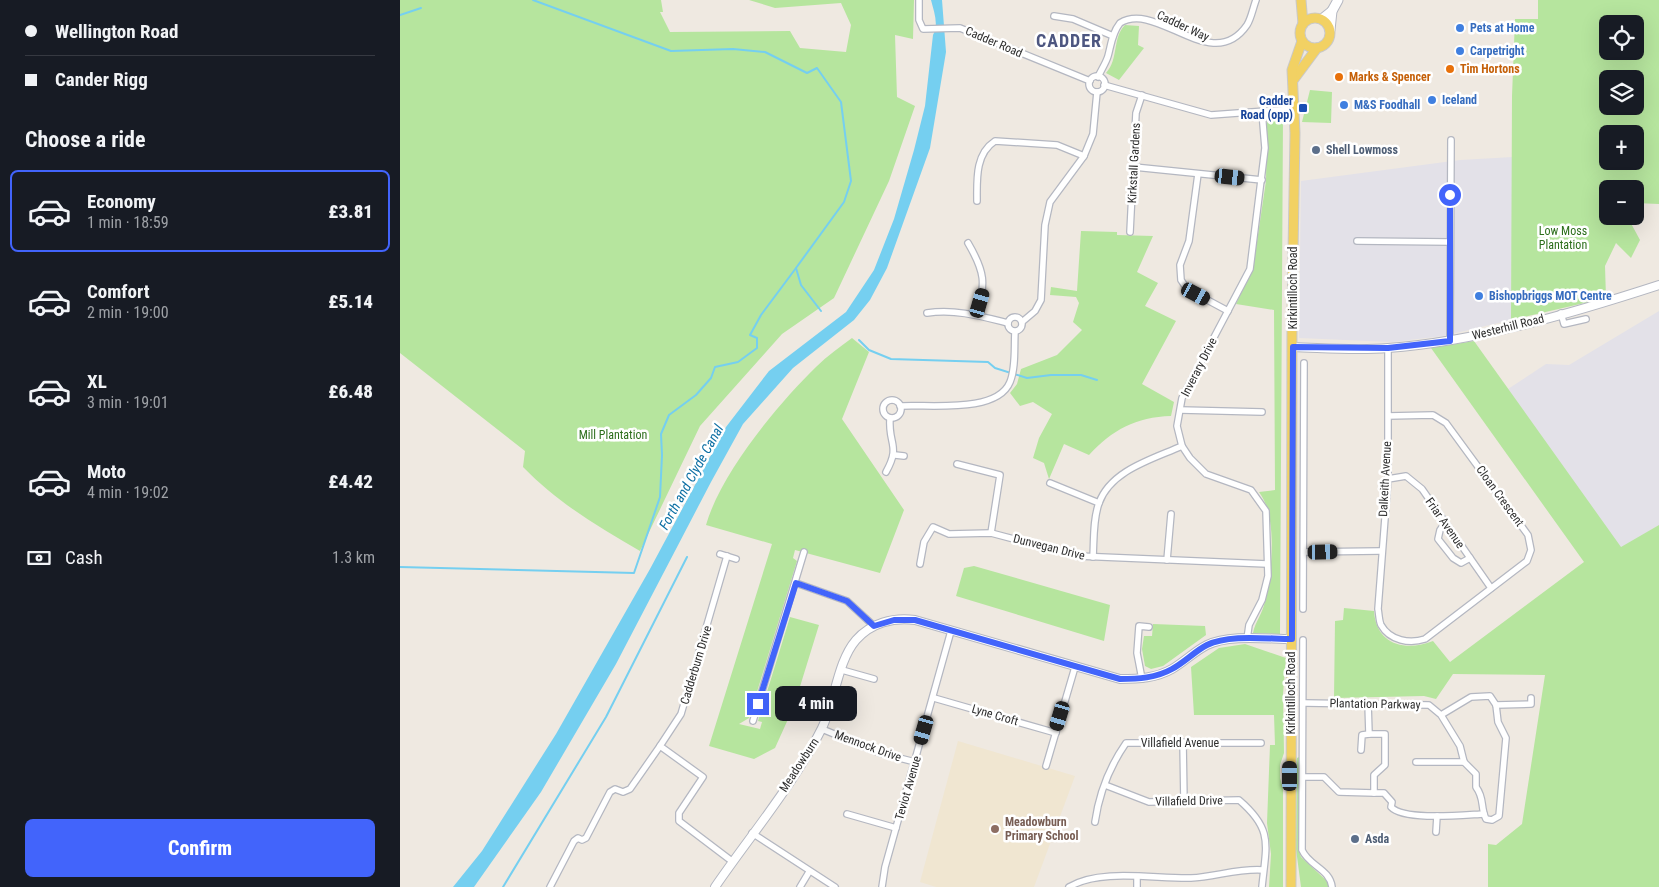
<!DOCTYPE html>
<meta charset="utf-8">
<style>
body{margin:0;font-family:"Roboto Condensed",sans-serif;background:#20242c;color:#f1f3f6;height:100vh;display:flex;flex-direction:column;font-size:19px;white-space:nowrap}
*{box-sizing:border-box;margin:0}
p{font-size:16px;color:#9ea1a6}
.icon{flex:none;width:28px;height:28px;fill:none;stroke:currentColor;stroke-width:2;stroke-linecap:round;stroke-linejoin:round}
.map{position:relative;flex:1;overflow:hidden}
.panel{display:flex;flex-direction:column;background:#171b24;width:400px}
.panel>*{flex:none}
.guide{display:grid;align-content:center;height:110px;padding:0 25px;background:#171b24}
.tools{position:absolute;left:1199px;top:15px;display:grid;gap:10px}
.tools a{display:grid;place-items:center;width:45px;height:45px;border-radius:8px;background:#171b24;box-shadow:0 5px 20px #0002;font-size:25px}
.end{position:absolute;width:22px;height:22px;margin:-11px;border:6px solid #4264fb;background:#fff;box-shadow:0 0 0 2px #fff}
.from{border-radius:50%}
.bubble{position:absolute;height:35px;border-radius:8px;background:#171b24;box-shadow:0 5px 20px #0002;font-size:16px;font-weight:800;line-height:35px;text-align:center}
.car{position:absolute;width:15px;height:30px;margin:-15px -8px;border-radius:6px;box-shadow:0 0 4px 1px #0007;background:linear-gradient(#222 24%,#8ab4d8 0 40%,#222 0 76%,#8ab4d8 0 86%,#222 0)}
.guide b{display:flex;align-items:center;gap:18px;height:48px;font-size:19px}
.guide b+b{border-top:1px solid #363941}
.guide i{width:12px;height:12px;background:#f1f3f6}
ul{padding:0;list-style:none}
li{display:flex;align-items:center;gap:15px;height:82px;margin:0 10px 8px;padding:0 15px;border:2px solid transparent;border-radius:8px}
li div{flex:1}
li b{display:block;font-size:19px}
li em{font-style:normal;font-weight:800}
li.selected{border-color:#4264fb}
li>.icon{width:45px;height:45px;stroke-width:1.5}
h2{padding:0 25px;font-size:22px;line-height:60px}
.pay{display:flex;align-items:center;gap:12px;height:55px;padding:0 25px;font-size:19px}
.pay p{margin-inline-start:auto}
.cta{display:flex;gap:10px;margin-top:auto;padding:10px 25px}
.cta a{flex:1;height:58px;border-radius:8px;background:#4264fb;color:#fff;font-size:20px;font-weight:800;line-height:58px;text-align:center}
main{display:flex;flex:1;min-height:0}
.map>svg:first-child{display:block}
.industrial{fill:#e3e1e8}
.education{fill:#f0e6d1}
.green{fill:#b6e59e;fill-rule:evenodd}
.water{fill:#75cff0}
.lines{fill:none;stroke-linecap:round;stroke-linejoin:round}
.stream{stroke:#75cff0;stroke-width:2}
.minor-casing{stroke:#b4b7c1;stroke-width:8}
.tertiary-casing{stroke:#b4b7c1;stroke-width:10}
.secondary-casing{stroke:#b4b7c1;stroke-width:11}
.primary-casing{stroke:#c9c9c9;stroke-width:11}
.minor{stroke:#fff;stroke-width:5.5}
.tertiary{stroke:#fff;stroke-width:8}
.secondary{stroke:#fff;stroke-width:9}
.primary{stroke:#f2d163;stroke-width:9}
.route{stroke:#4264fb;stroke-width:6}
.shop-dot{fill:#3f7fe0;stroke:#fff;stroke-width:2}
.food-dot{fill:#e8710a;stroke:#fff;stroke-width:2}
.transit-dot{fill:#1a4fb4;stroke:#fff;stroke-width:2}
.service-dot{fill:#5c6f8a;stroke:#fff;stroke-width:2}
.education-dot{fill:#8d6e63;stroke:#fff;stroke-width:2}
.labels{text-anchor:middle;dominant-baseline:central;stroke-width:5;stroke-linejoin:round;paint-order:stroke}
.street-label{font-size:12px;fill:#2e2e2e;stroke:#fff}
.shop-label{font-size:12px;font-weight:bold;fill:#366cbe;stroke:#fff;text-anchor:start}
.food-label{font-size:12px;font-weight:bold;fill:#c56008;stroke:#fff;text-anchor:start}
.transit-label{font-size:12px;font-weight:bold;fill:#164399;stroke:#fff;text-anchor:end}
.service-label{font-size:12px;font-weight:bold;fill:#4e5e75;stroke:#fff;text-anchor:start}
.park-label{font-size:12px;fill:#2c6e1b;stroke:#fff}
.education-label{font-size:12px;font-weight:bold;fill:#785e54;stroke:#fff;text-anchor:start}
.water-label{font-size:14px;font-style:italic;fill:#0d6fa3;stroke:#fff}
.district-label{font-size:18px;font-weight:bold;letter-spacing:1px;fill:#4d5680;stroke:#fff}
</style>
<main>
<section class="panel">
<div class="guide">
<b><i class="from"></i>Wellington Road</b>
<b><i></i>Cander Rigg</b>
</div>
<h2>Choose a ride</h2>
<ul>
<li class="selected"><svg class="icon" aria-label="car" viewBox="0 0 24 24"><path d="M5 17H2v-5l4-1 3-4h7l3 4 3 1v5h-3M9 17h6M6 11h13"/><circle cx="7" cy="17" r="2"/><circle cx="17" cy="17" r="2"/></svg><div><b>Economy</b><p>1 min · 18:59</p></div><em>£3.81</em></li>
<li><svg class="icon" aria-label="car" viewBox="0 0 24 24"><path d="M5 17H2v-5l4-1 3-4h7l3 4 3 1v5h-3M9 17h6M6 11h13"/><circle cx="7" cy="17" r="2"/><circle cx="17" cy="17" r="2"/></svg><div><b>Comfort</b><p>2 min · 19:00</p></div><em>£5.14</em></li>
<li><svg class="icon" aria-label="car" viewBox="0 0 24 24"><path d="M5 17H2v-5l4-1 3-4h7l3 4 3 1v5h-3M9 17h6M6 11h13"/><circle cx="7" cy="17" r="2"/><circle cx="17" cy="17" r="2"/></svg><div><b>XL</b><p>3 min · 19:01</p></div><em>£6.48</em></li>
<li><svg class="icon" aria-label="car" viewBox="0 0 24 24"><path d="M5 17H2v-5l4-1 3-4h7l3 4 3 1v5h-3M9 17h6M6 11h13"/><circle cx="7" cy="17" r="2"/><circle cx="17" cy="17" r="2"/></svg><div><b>Moto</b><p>4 min · 19:02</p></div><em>£4.42</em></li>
</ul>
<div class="pay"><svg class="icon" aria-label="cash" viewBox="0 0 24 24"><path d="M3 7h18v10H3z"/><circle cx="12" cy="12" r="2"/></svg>Cash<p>1.3 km</p></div>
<div class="cta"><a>Confirm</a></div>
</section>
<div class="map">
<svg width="1259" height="887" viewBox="0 0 1259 887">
<rect width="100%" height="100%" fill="#efe9e1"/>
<g class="industrial">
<path d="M1113,157L1111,320L1043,336L992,342L899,338L901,181L1060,160Z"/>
<path d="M1259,311V525L1221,548L1108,389L1146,364L1169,365Z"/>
</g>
<path class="education" d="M558,741L675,776L634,887H536L520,882Z"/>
<g class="green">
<path d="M0,0H261L263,12H260L270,32L390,31L400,48L446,52L451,25L441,3L375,8L349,0H514L513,39L495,35L497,97L515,106L489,181L434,298L382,334L300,426L240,551C197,526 158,503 123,467L125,451L0,353Z"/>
<path d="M1138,0H1259V204L1235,203V189H1208V216H1227L1240,240L1231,258L1216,243L1205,266L1206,298L1111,320L1112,96L1115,19H1138ZM1208,24H1235V51H1208ZM1208,79H1235V106H1208ZM1208,134H1235V161H1208Z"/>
<path d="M725,25L739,26L738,45L744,48L719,80L706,73C719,59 712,38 725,25Z"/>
<path d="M910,90L932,92L931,123L902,122Z"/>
<path d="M883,116L880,634L853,633C855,622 863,613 865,601C872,572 878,517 859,492L875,490L874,310L836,304L853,268L866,181L867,118Z"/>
<path d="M681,231L717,232V235L753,236L737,272L758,283L745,306L776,321L742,384L774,402L771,416C736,417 712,430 689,455L664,444L649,479L644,463L633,458L639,438L652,414L633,402L620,406L610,393L617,384L621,369L657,355L682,330L673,322L679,303L676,297L650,295L651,287L677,291Z"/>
<path d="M452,338L469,352L442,419L504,510L480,573L395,550L393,558L397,561L349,718L339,724L360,729L362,722L358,721L390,617L419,625L394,706L375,748L354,759L309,746L372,544L306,525C321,473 377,405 416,367C427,356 440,347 452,338Z"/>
<path d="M1074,341L1221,547L1259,525V887H1088V844L1096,845L1122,824L1145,675L1053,674L1036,699L1024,696L934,698L935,621L943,620L944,608L974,611C976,645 1006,652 1033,641L1050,662L1184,562L1031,348Z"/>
<path d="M574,566L710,605L704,641L556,596L564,568Z"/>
<path d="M753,624L805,626L806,635L763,666L751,669L745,666L742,649L744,636H752Z"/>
<path d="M845,644L886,658L883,694L884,753L880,765V778L883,788V887H869L871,854L867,823L870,745H875L874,715H794L791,667L819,648Z"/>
<path d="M899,757V851L901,857L928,882V887H901L896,849L897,758Z"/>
</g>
<path class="water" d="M531,0H542L546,52L530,148L487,268L470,300L454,320L393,368L343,424L311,482L216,664L141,792L74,887H53L82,851L156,734L250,569L326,427L369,371L446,312L474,270L494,219L514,150L525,106L533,35C539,24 534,12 531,0Z"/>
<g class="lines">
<g class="stream">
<path d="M133,0L271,51L333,49L365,52L407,73L417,68L441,102L451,181L444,202L396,268L401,285L421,311"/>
<path d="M0,15L21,8"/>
<path d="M459,340L469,350L491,359L588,362L595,368L627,378L651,375H681L697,380"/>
<path d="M0,567L234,573L260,497L262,455L261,434L269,415L296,395L311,378L315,367L338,362L357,348V338L350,335L361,315L396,268"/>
<path d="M103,887L206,717L287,557"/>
</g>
<defs>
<g id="minor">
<path d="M519,0V20L523,29L560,28L690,81"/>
<path d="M654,16L673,19L713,36"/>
<circle cx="697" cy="84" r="8"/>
<path d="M698,77C701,70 706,63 708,56C711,45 712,33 720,23C757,0 812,76 847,25C851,19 853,8 856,0"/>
<path d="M704,85L811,115L894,109"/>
<path d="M734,167L862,180"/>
<path d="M798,174L789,241L780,265L781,280L787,289L828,311"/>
<path d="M577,201C577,180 575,154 595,141L657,145L684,156"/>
<path d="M730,232L736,113L742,95"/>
<path d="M957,241L1049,242"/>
<path d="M568,243C585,272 586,283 577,315"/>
<path d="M527,313C556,309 580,316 608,323"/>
<path d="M1161,313L1164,324L1186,319"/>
<circle cx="615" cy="324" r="7"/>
<path d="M622,322L635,311L641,300L645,225L650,202L684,156L693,134L697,92"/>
<path d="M1050,341L1051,140"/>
<circle cx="492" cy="409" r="9"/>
<path d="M500,406C528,404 597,414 610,382C616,367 614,348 615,332"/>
<path d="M781,410L862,412"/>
<path d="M988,416L1033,415L1046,423L1128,535L1131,550L1127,561L1025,639C1010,644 990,641 981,625C979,621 979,614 978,609L988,479V348"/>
<path d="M495,455L504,456"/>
<path d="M557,464L600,475L591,533"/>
<path d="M486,472C501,445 488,445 490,418"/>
<path d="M988,479L1006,476L1022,489L1091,588"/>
<path d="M650,483L699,503"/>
<path d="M1045,523L1040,530L1038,539L1053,558L1061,563L1070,558"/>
<path d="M904,552L980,551"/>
<path d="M320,554L336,559"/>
<path d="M327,556L281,714L260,746L303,777L279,813V821L333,862"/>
<path d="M693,557C694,540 693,519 699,503C711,470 753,459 782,446"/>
<path d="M767,560L771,514"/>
<path d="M520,564L524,542L533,527L549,534L591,533L678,556L867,564"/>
<path d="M396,583L447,601L474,626"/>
<path d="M903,609L904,363"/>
<path d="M847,639L849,625L862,600L868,576L866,511L851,490L806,474L790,458L782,446L777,426L782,398L850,269L865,148L862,112"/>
<path d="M903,640L902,850C909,866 930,869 932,887"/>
<path d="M442,670L474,679"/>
<path d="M742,679L737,653L739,626L749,627"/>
<path d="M534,698L656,733"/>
<path d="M905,703L1029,705L1041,715L1060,746L1064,762L1076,774V787C1085,799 1080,807 1086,819L1092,820L1099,816L1106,738L1098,722L1096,705L1090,696L1071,697L1041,715"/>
<path d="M1096,705L1131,704V698"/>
<path d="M353,721L404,552"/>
<path d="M422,729L480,753L515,762"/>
<path d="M783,742L784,802"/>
<path d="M961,750L962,735L969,734"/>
<path d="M1016,762H1064"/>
<path d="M646,766L675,667"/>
<path d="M903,777H924L939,792L974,793V775L985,765V734H969L968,703"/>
<path d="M705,785L749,802L839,800C874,830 866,845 862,887"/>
<path d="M974,793H984L992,802L991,807C1004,821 1063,815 1084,814"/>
<path d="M447,814L496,828"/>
<path d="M695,822C699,794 710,766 726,743H861"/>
<path d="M1036,832L1037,816"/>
<path d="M352,833L435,887"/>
<path d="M737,877V887"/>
<path d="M150,887L174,841L178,838L182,840L186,838L210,792L215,789L223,792L230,789L260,746"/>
<path d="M400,887L409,872"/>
<path d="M482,887L485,867L551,631"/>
<path d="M669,887C700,868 755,879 791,878C815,877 839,868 863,870"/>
</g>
<g id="tertiary">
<path d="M893,347C925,348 957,351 988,348C1075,342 1176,312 1259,285"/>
<path d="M315,887C350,836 394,784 422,728C435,702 437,662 456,640C471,623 493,617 515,620L720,679C739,679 756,678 772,669C784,662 795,651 807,645C829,634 867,639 891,639"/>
</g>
<g id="secondary">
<path d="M922,19L932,11"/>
<path d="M930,30L932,11L938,0"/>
</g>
<g id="primary">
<path d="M901,0L903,24"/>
<circle cx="915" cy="33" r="15"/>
<path d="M894,79L917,48"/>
<path d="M891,887L892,314L895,133L892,70L902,41"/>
</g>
</defs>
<use href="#minor" class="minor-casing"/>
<use href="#tertiary" class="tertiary-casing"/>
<use href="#secondary" class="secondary-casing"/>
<use href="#primary" class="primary-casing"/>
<use href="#minor" class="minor"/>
<use href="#tertiary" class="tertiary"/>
<use href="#secondary" class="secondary"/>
<use href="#primary" class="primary"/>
</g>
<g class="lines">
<path class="route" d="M358,704L396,583L447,601L474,626L494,620H515L720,679C738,679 756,678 772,669C785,662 795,651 807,645C829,634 867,639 892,639L893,347L988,348L1050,341V195"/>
</g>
<g class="shop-dot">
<circle cx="1060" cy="28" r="5"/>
<circle cx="1060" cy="51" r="5"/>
<circle cx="1032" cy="100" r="5"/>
<circle cx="944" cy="105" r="5"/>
<circle cx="1079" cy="296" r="5"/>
</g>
<g class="food-dot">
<circle cx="1050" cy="69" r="5"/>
<circle cx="939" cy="77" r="5"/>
</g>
<rect class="transit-dot" x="898" y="103" width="10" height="10" rx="2.5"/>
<g class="service-dot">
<circle cx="916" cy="150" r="5"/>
<circle cx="955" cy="839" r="5"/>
</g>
<circle class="education-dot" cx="595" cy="829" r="5"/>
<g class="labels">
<g class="street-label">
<text transform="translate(783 26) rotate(25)">Cadder Way</text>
<text transform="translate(594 42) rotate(23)">Cadder Road</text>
<text transform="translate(734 163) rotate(-87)">Kirkstall Gardens</text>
<text transform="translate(893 288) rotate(-90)">Kirkintilloch Road</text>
<text transform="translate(1108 327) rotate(-14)">Westerhill Road</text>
<text transform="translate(799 367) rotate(-63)">Inverary Drive</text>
<text transform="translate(985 479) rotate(-87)">Dalkeith Avenue</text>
<text transform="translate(1100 496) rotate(54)">Cloan Crescent</text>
<text transform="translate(1045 523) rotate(55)">Friar Avenue</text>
<text transform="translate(649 547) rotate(14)">Dunvegan Drive</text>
<text transform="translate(296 665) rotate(-73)">Cadderburn Drive</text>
<text transform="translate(891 693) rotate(-90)">Kirkintilloch Road</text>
<text transform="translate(975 704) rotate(1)">Plantation Parkway</text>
<text transform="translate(595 715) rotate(16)">Lyne Croft</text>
<text x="780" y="743">Villafield Avenue</text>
<text transform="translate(468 746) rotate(20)">Mennock Drive</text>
<text transform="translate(399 765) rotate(-57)">Meadowburn</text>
<text transform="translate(508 788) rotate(-74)">Teviot Avenue</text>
<text transform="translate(789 801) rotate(-1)">Villafield Drive</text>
</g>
<g class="shop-label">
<text x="1070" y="28">Pets at Home</text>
<text x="1070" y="51">Carpetright</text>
<text x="1042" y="100">Iceland</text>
<text x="954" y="105">M&amp;S Foodhall</text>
<text x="1089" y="296">Bishopbriggs MOT Centre</text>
</g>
<g class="food-label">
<text x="1060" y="69">Tim Hortons</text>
<text x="949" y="77">Marks &amp; Spencer</text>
</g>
<g class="transit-label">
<text x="893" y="101">Cadder<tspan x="893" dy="14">Road (opp)</tspan></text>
</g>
<g class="service-label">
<text x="926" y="150">Shell Lowmoss</text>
<text x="965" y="839">Asda</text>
</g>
<g class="park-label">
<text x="1163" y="231">Low Moss<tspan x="1163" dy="14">Plantation</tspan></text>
<text x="213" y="435">Mill Plantation</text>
</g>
<g class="education-label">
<text x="605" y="822">Meadowburn<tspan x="605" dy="14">Primary School</tspan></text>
</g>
<g class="water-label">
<text transform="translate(291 477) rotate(-61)">Forth and Clyde Canal</text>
</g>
<g class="district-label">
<text x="669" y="40">CADDER</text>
</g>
</g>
</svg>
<div class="tools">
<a><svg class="icon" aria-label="locate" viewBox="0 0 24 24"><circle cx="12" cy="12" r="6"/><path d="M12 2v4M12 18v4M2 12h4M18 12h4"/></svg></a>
<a><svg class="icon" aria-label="layers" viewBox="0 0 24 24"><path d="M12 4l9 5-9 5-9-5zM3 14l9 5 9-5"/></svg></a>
<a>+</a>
<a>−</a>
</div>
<i class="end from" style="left:1050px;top:195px"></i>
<i class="end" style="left:358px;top:704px"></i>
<div class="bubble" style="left:375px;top:686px;width:82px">4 min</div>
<i class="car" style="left:830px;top:177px;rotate:96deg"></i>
<i class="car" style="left:796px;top:294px;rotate:118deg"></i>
<i class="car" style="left:580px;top:303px;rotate:16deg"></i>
<i class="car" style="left:923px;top:552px;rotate:89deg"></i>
<i class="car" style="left:660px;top:716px;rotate:197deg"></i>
<i class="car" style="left:524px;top:730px;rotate:196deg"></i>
<i class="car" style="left:890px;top:776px;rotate:0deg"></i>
</div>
</main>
